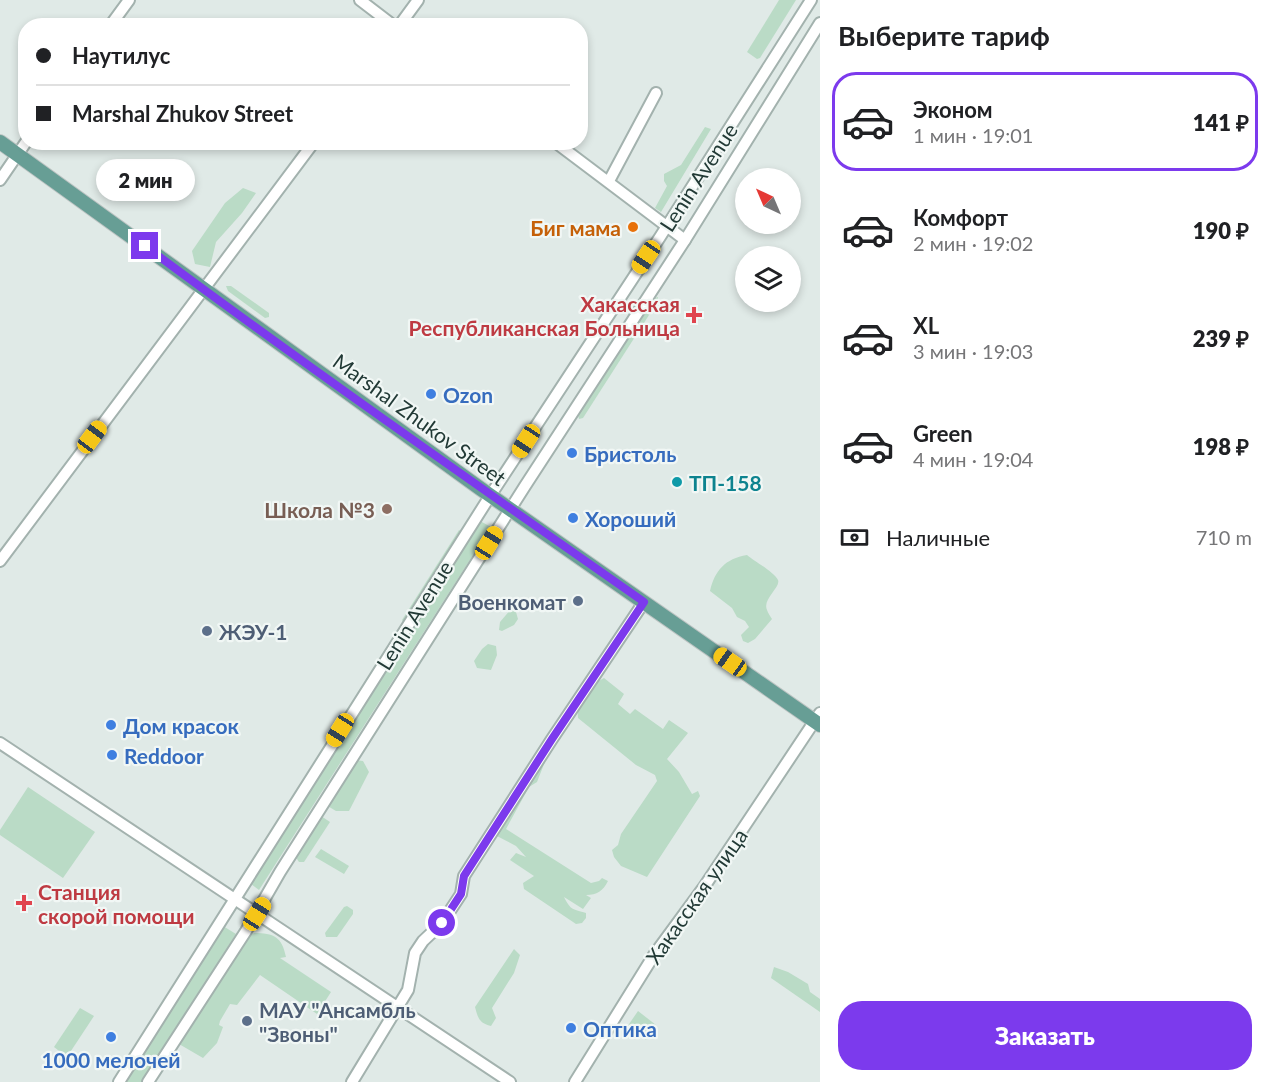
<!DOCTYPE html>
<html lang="ru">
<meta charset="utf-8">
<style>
body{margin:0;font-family:Lato,sans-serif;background:#f6f6f6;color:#202124;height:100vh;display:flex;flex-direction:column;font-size:22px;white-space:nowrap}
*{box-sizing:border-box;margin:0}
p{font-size:20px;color:#757577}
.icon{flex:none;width:33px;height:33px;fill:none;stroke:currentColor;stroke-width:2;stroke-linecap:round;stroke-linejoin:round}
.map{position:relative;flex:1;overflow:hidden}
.details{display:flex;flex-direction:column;background:#fff;width:450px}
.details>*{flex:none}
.hud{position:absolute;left:18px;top:18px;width:570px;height:132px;border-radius:24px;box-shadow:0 3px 9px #0003;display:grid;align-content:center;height:132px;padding:0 18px;background:#fff}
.needle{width:39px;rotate:316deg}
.fabs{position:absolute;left:735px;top:168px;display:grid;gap:12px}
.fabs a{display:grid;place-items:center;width:66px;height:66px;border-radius:50%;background:#fff;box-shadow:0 3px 9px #0003;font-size:30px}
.end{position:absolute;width:27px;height:27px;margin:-14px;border:8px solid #7c3aed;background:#fff;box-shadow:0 0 0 3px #fff}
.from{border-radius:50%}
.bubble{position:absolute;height:42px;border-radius:21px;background:#fff;box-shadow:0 3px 9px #0003;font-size:20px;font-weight:800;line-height:42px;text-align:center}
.car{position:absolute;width:18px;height:36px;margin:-18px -9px;border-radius:8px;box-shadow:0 0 4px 2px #0007;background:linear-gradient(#f5c518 24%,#345 0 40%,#f5c518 0 76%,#345 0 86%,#f5c518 0)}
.hud b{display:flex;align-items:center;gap:21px;height:57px;font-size:22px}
.hud b+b{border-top:2px solid #e0e0e0}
.hud i{width:15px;height:15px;background:#202124}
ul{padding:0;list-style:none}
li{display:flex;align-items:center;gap:18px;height:99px;margin:0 12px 9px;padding:0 6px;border:3px solid transparent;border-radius:24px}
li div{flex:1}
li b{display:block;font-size:22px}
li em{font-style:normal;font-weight:800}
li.current{border-color:#7c3aed}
li>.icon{width:54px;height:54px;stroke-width:1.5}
h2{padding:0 18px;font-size:27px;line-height:72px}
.pay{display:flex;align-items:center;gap:15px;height:66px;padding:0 18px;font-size:22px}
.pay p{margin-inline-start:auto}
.cta{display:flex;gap:12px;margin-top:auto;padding:12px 18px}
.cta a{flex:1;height:69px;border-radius:24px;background:#7c3aed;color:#fff;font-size:24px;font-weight:800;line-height:69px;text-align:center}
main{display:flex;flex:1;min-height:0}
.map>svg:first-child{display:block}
.green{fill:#badbc6}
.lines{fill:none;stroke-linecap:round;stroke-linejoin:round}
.minor-casing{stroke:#a3b2ae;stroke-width:14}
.major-casing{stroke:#bdc4c3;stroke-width:16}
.minor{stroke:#fff;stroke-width:10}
.major{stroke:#679e95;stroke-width:14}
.route{stroke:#7c3aed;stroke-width:8}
.food-dot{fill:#e8710a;stroke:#f1f7f5;stroke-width:2}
.health-dot{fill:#e0444e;stroke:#f1f7f5;stroke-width:2}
.shop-dot{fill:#3f7fe0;stroke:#f1f7f5;stroke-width:2}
.culture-dot{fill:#0f9aa8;stroke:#f1f7f5;stroke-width:2}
.education-dot{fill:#8d6e63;stroke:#f1f7f5;stroke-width:2}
.service-dot{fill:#5c6f8a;stroke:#f1f7f5;stroke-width:2}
.labels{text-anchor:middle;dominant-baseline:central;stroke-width:4.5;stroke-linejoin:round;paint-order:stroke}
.street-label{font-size:21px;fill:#223a36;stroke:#f1f7f5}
.food-label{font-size:21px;font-weight:bold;fill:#c56008;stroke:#f1f7f5;text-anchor:end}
.health-label{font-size:21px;font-weight:bold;fill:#be3a42;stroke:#f1f7f5;text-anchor:end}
.shop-label{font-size:21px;font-weight:bold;fill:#366cbe;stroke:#f1f7f5;text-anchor:start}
.culture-label{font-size:21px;font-weight:bold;fill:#0d838f;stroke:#f1f7f5;text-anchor:start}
.education-label{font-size:21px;font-weight:bold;fill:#785e54;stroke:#f1f7f5;text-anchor:end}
.service-label{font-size:21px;font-weight:bold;fill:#4e5e75;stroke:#f1f7f5;text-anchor:start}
</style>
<main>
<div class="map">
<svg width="820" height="1082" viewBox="0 0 820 1082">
<rect width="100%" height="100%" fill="#e0eae7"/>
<g class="green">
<path d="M779,0H796L760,58L757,59L747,52Z"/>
<path d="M705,127L711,129L661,212L655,208L667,186L664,181V174L681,165Z"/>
<path d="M243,188L256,193L242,213L216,242L210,267L195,264L192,251L225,203Z"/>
<path d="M226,286H231L269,313V317L265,318L228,291Z"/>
<path d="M658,297V301L583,418L579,419L578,415L652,299Z"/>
<path d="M480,521L491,527L259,890L251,884Z"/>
<path d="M459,530L462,532L405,622H403L402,620Z"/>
<path d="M747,555C754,561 774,572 778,580C781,587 762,599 767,610C768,613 770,616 772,619L755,639L748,643L743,641L741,635L749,627L745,621L737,617L732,608L710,591C715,570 725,559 747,555Z"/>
<path d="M511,609L516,612L518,619L514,625L502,631L499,630L500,622Z"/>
<path d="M488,644L496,646L497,655L491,670L477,668L474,661L482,649Z"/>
<path d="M604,678L624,694L618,704L630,714L635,709L663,729L669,720L688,733L667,759L679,772L692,794L698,791L700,796L647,877L621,866L614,857L612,850L618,845L621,834L657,781L655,775L636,765L578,718C576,698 588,686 604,678Z"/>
<path d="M548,754L537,782L529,787L506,829L591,883L599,881L602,878L608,881C603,891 597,895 586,895L591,898L583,909L564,897C571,911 573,909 586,913V918L582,923L576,924L524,889L523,883L534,876L510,860L516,853L526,857L516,846L493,834Z"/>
<path d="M355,760L363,761L369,772L349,811H336L326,805Z"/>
<path d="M28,787L95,832L63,878L0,835V830Z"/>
<path d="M321,816L330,822L304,862H299L295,856Z"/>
<path d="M321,849L349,866L344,874L315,857Z"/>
<path d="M347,906L353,910V914L337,937H326L325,933L344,907Z"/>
<path d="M223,926L236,934L143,1082H123Z"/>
<path d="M254,933C274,933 282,937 286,957L280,958L331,992L317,1014L260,975L237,1005L230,1004L220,1021L219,1025L223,1027L217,1043L203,1058L179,1044L215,989L214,986L248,937Z"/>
<path d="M514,949L520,955L514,973L492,1008L496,1018L491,1026C479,1023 478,1018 475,1007Z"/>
<path d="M774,967L788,972L808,984L810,992L820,999V1012L771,978Z"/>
<path d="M80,1008L94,1016L67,1057L54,1047Z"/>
<path d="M638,1011L656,1025L646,1040L627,1027Z"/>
</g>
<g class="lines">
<defs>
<g id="minor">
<path d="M360,0L394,26"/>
<path d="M110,26L129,0"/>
<path d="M399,26L418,0"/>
<path d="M555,142L685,240"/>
<path d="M0,180L26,142"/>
<path d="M609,181L656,93"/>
<path d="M0,561L314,142"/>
<path d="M0,743L510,1082"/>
<path d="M119,1082L490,496L660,237L811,0"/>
<path d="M148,1082L246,931L280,872L525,486L685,240L820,23"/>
<path d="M352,1082L408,990L415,953L423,941L442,923L461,894L464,876L552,739L644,602"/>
<path d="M575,1082L654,955L704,887L820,713"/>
</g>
<path id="major" d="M0,142L481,489L820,725"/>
</defs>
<use href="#minor" class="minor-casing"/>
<use href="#major" class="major-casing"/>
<use href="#minor" class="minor"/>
<use href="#major" class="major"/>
</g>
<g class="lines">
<path class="route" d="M145,246C309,368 477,485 644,602L552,739L464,876L461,894L442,923"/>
</g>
<circle class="food-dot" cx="633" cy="227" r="6"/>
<g class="health-dot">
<path d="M691 306h6v6h6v6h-6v6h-6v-6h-6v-6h6z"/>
<path d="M21 894h6v6h6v6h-6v6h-6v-6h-6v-6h6z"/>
</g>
<g class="shop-dot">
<circle cx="431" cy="394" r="6"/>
<circle cx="572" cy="453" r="6"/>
<circle cx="573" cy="518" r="6"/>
<circle cx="111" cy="725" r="6"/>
<circle cx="112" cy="755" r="6"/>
<circle cx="571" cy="1028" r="6"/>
<circle cx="111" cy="1037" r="6"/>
</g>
<circle class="culture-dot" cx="677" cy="482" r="6"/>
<circle class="education-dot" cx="387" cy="509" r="6"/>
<g class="service-dot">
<circle cx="578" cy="601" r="6"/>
<circle cx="207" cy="631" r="6"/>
<circle cx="247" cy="1021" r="6"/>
</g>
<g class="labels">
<g class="street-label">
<text transform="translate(698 177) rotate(-57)">Lenin Avenue</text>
<text transform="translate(420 419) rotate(36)">Marshal Zhukov Street</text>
<text transform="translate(414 615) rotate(-58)">Lenin Avenue</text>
<text transform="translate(696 896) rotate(-55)">Хакасская улица</text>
</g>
<g class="food-label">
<text x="621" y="227">Биг мама</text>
</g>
<g class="health-label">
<text x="680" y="303">Хакасская<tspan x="680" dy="24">Республиканская Больница</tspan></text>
<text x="38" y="891" text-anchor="start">Станция<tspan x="38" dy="24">скорой помощи</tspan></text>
</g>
<g class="shop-label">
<text x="443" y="394">Ozon</text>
<text x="584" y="453">Бристоль</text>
<text x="585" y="518">Хороший</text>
<text x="123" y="725">Дом красок</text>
<text x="124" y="755">Reddoor</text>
<text x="583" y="1028">Оптика</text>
<text x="111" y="1059" text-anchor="middle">1000 мелочей</text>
</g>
<g class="culture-label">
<text x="689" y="482">ТП-158</text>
</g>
<g class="education-label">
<text x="375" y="509">Школа №3</text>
</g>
<g class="service-label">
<text x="566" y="601" text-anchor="end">Военкомат</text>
<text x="219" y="631">ЖЭУ-1</text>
<text x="259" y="1009">МАУ "Ансамбль<tspan x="259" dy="24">"Звоны"</tspan></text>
</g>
</g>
</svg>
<div class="fabs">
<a><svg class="needle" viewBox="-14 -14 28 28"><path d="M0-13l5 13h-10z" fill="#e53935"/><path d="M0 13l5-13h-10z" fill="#757577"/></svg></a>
<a><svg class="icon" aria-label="layers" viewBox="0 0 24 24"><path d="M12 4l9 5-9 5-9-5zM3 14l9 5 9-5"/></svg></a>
</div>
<i class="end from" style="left:442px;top:923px"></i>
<i class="end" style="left:145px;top:246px"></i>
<div class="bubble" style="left:96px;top:159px;width:99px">2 мин</div>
<i class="car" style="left:646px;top:257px;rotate:214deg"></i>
<i class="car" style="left:92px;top:437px;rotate:37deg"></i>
<i class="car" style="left:526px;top:441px;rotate:213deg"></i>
<i class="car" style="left:489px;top:543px;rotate:32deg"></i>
<i class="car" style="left:730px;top:662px;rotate:305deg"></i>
<i class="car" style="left:340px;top:730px;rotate:212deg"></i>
<i class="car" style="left:257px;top:914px;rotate:32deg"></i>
<div class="hud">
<b><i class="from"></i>Наутилус</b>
<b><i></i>Marshal Zhukov Street</b>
</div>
</div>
<section class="details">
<h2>Выберите тариф</h2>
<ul>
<li class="current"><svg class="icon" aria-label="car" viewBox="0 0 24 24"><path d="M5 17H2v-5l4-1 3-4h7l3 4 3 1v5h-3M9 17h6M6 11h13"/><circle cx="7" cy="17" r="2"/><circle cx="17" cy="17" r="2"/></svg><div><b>Эконом</b><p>1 мин · 19:01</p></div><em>141 ₽</em></li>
<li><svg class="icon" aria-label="car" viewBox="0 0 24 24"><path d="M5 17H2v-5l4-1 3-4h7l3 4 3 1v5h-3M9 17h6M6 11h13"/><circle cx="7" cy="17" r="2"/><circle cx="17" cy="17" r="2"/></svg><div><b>Комфорт</b><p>2 мин · 19:02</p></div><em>190 ₽</em></li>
<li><svg class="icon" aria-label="car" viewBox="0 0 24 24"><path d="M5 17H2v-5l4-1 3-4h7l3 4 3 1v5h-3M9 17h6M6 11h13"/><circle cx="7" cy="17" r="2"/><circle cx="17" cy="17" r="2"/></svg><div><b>XL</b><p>3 мин · 19:03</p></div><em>239 ₽</em></li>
<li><svg class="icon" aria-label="car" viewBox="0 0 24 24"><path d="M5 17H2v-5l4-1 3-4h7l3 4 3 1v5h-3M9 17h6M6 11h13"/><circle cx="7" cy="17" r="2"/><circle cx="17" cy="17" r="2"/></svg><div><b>Green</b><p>4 мин · 19:04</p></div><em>198 ₽</em></li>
</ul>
<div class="pay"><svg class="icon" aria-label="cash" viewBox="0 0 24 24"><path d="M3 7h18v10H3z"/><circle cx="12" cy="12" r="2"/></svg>Наличные<p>710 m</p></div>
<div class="cta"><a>Заказать</a></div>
</section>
</main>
